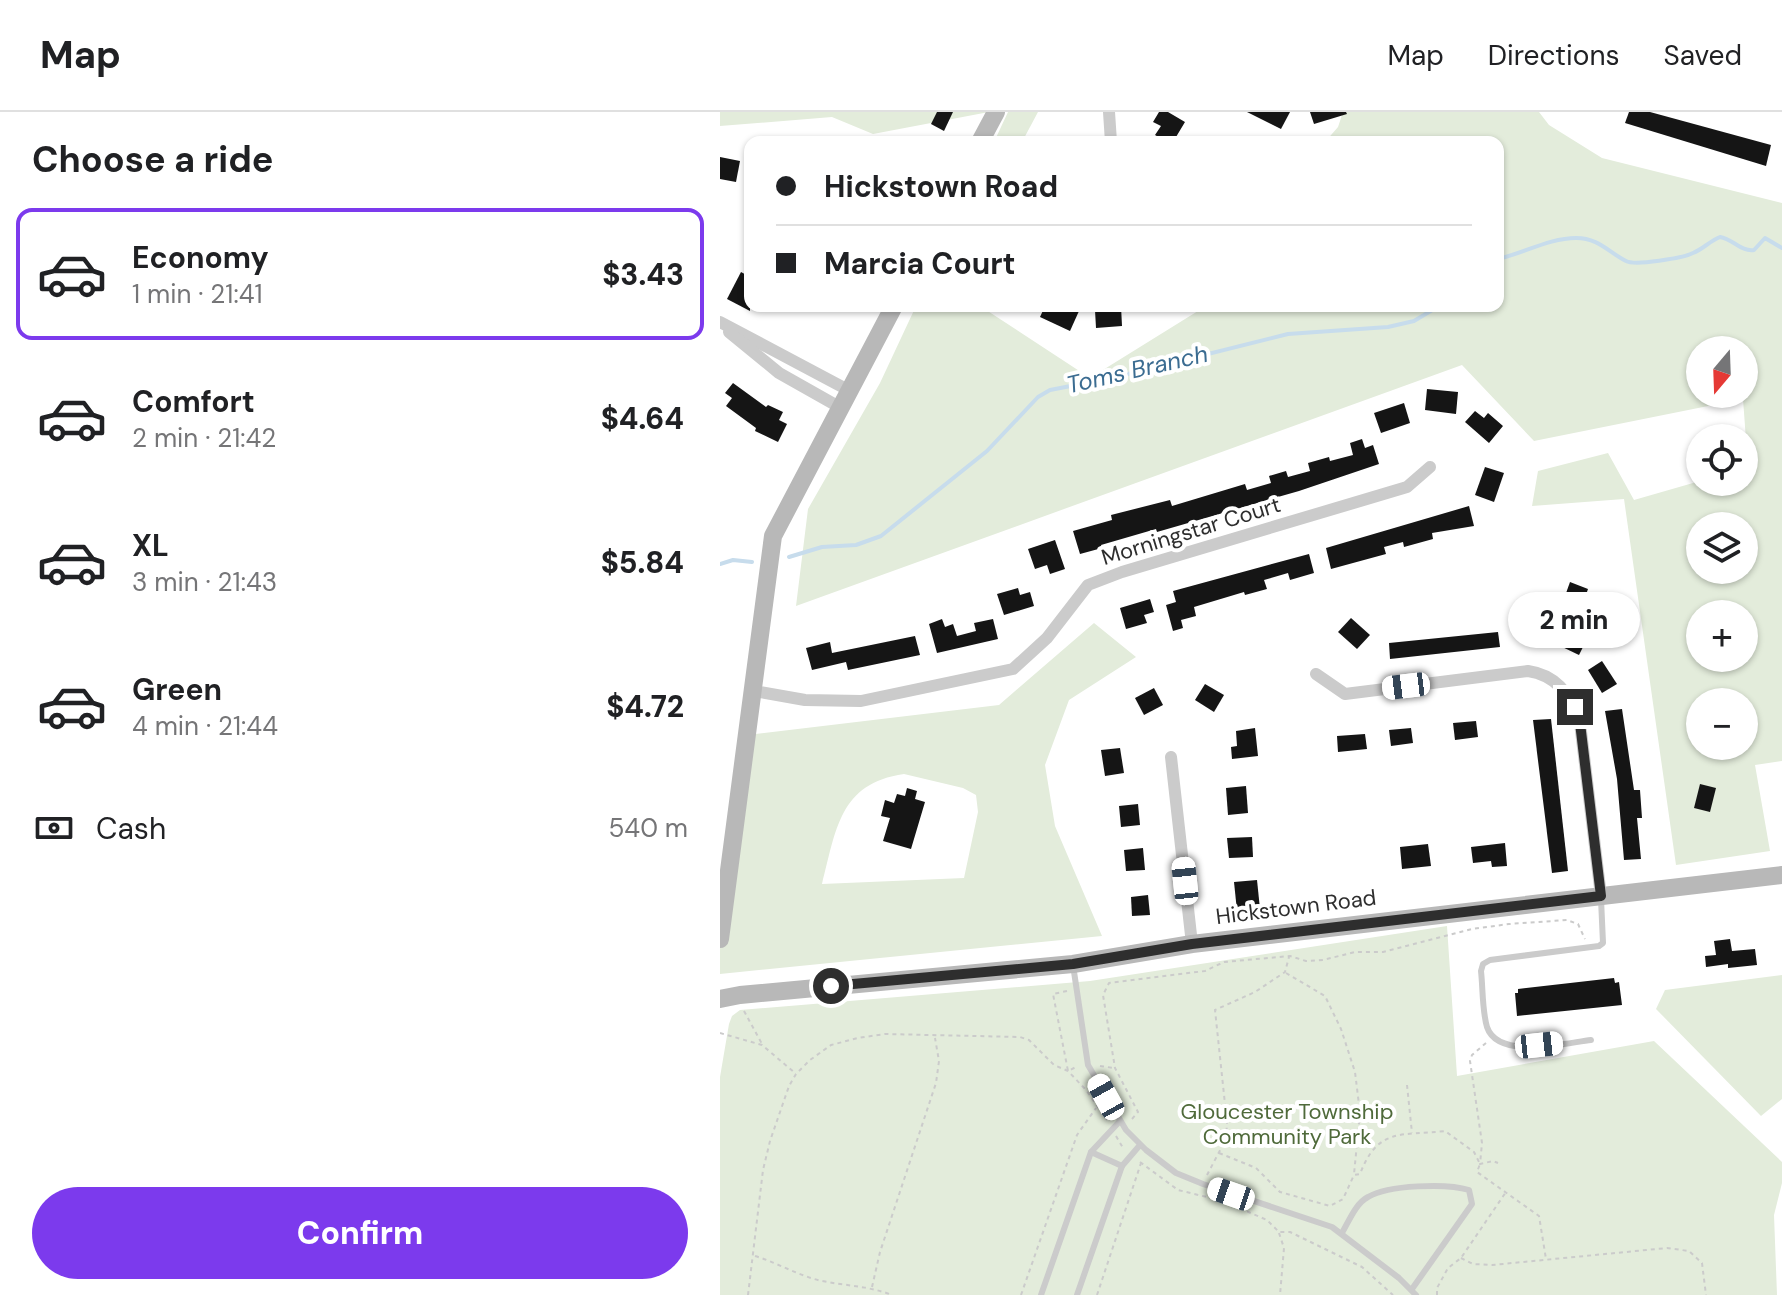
<!DOCTYPE html>
<meta charset="utf-8">
<style>
body{margin:0;font-family:"DM Sans",sans-serif;background:#f2f2f2;color:#202124;height:100vh;display:flex;flex-direction:column;font-size:30px;white-space:nowrap}
*{box-sizing:border-box;margin:0}
p{font-size:26px;color:#757577}
.icon{flex:none;width:44px;height:44px;fill:none;stroke:currentColor;stroke-width:2;stroke-linecap:round;stroke-linejoin:round}
.map{position:relative;flex:1;overflow:hidden}
.side{display:flex;flex-direction:column;background:#fff;width:720px}
.side>*{flex:none}
.guide{position:absolute;left:24px;top:24px;width:760px;height:176px;border-radius:16px;box-shadow:0 2px 6px #0004;display:grid;align-content:center;height:176px;padding:0 32px;background:#fff}
.needle{width:52px;rotate:199deg}
.fabs{position:absolute;left:966px;top:224px;display:grid;gap:16px}
.fabs a{display:grid;place-items:center;width:72px;height:72px;border-radius:50%;background:#fff;box-shadow:0 2px 6px #0004;font-size:40px}
.end{position:absolute;width:36px;height:36px;margin:-18px;border:10px solid #2e2e2e;background:#fff;box-shadow:0 0 0 4px #fff}
.from{border-radius:50%}
.bubble{position:absolute;height:56px;border-radius:28px;background:#fff;box-shadow:0 2px 6px #0004;font-size:26px;font-weight:800;line-height:56px;text-align:center}
.car{position:absolute;width:24px;height:48px;margin:-24px -12px;border-radius:10px;box-shadow:0 0 6px 2px #0007;background:linear-gradient(#fff 24%,#345 0 40%,#fff 0 76%,#345 0 86%,#fff 0)}
.guide b{display:flex;align-items:center;gap:28px;height:76px;font-size:30px}
.guide b+b{border-top:2px solid #e0e0e0}
.guide i{width:20px;height:20px;background:#202124}
ul{padding:0;list-style:none}
li{display:flex;align-items:center;gap:24px;height:132px;margin:0 16px 12px;padding:0 16px;border:4px solid transparent;border-radius:16px}
li div{flex:1}
li b{display:block;font-size:30px}
li em{font-style:normal;font-weight:800}
li.current{border-color:#7c3aed}
li>.icon{width:72px;height:72px;stroke-width:1.5}
h2{padding:0 32px;font-size:36px;line-height:96px}
.pay{display:flex;align-items:center;gap:20px;height:88px;padding:0 32px;font-size:30px}
.pay p{margin-inline-start:auto}
.action{display:flex;gap:16px;margin-top:auto;padding:16px 32px}
.action a{flex:1;height:92px;border-radius:48px;background:#7c3aed;color:#fff;font-size:32px;font-weight:800;line-height:92px;text-align:center}
header{display:flex;align-items:center;gap:48px;box-sizing:border-box;height:112px;padding:0 40px;background:#fff;border-bottom:2px solid #e0e0e0}
header strong{font-size:38px}
nav{display:flex;gap:44px;margin-inline-start:auto;font-size:28px}
main{display:flex;flex:1;min-height:0}
.map>svg:first-child{display:block}
.green{fill:#e3ecdb;fill-rule:evenodd}
.lines{fill:none;stroke-linecap:round;stroke-linejoin:round}
.stream{stroke:#c7dcec;stroke-width:4}
.building{fill:#151515}
.path{stroke:#cbcbcb;stroke-width:2;stroke-dasharray:4 4;stroke-linecap:butt}
.lane{stroke:#cbcbcb;stroke-width:6}
.street{stroke:#cbcbcb;stroke-width:12}
.secondary{stroke:#b8b8b8;stroke-width:18}
.route{stroke:#2e2e2e;stroke-width:10}
.labels{text-anchor:middle;dominant-baseline:central;stroke-width:8;stroke-linejoin:round;paint-order:stroke}
.street-label{font-size:22px;fill:#2e2e2e;stroke:#fff}
.park-label{font-size:22px;fill:#4f6a3a;stroke:#fff}
.water-label{font-size:24px;font-style:italic;fill:#3b6c91;stroke:#fff}
</style>
<header>
<strong>Map</strong>
<nav><a>Map</a><a>Directions</a><a>Saved</a></nav>
</header>
<main>
<section class="side">
<h2>Choose a ride</h2>
<ul>
<li class="current"><svg class="icon" aria-label="car" viewBox="0 0 24 24"><path d="M5 17H2v-5l4-1 3-4h7l3 4 3 1v5h-3M9 17h6M6 11h13"/><circle cx="7" cy="17" r="2"/><circle cx="17" cy="17" r="2"/></svg><div><b>Economy</b><p>1 min · 21:41</p></div><em>$3.43</em></li>
<li><svg class="icon" aria-label="car" viewBox="0 0 24 24"><path d="M5 17H2v-5l4-1 3-4h7l3 4 3 1v5h-3M9 17h6M6 11h13"/><circle cx="7" cy="17" r="2"/><circle cx="17" cy="17" r="2"/></svg><div><b>Comfort</b><p>2 min · 21:42</p></div><em>$4.64</em></li>
<li><svg class="icon" aria-label="car" viewBox="0 0 24 24"><path d="M5 17H2v-5l4-1 3-4h7l3 4 3 1v5h-3M9 17h6M6 11h13"/><circle cx="7" cy="17" r="2"/><circle cx="17" cy="17" r="2"/></svg><div><b>XL</b><p>3 min · 21:43</p></div><em>$5.84</em></li>
<li><svg class="icon" aria-label="car" viewBox="0 0 24 24"><path d="M5 17H2v-5l4-1 3-4h7l3 4 3 1v5h-3M9 17h6M6 11h13"/><circle cx="7" cy="17" r="2"/><circle cx="17" cy="17" r="2"/></svg><div><b>Green</b><p>4 min · 21:44</p></div><em>$4.72</em></li>
</ul>
<div class="pay"><svg class="icon" aria-label="cash" viewBox="0 0 24 24"><path d="M3 7h18v10H3z"/><circle cx="12" cy="12" r="2"/></svg>Cash<p>540 m</p></div>
<div class="action"><a>Confirm</a></div>
</section>
<div class="map">
<svg width="1062" height="1183" viewBox="0 0 1062 1183">
<rect width="100%" height="100%" fill="#fff"/>
<g class="green">
<path d="M0,0H269L153,22L112,5L0,14Z"/>
<path d="M288,0H318L302,30H274Z"/>
<path d="M623,0H819L829,13L882,46L1062,91V649L1035,653L1050,739L956,753L904,387L812,394L818,359L888,341L914,388L980,369L1024,370V356L1028,355L1023,287L814,329L742,253L76,494L88,397L160,271L196,194H260L370,266L486,194H778V30H605L618,15ZM980,238H1024V282H980ZM980,414H1024V458H980ZM980,502H1024V546H980ZM980,590H1024V634H980Z"/>
<path d="M374,511L416,545L349,588L325,653L335,714L382,824L0,862V827L27,623L279,593ZM184,662L243,676L256,683L258,700L244,766L102,772C116,719 119,671 184,662Z"/>
<path d="M727,814L737,964L934,929L1062,1050V1071L1054,1103L1057,1183H0V965L9,912L12,904L20,898L370,869Z"/>
<path d="M1062,863V987L1041,1004L936,897L945,878Z"/>
</g>
<g class="lines">
<g class="stream">
<path d="M778,147C804,141 830,126 856,126C879,126 888,140 906,149C915,154 963,146 973,141C983,137 990,129 1000,125C1013,127 1021,140 1034,138L1045,126L1062,136"/>
<path d="M69,445L102,435L136,433L161,424L267,339L318,285L330,278L392,266L568,222L668,215L694,209L719,194"/>
<path d="M0,452L13,448L32,450"/>
</g>
</g>
<g class="building">
<path d="M217,0H233L224,19L211,12Z"/>
<path d="M439,0H448L465,10L453,30H447L435,23L441,14L433,10Z"/>
<path d="M527,0H570L561,17Z"/>
<path d="M590,0H626L627,2L594,12Z"/>
<path d="M909,0H930L1051,33L1046,54L905,11Z"/>
<path d="M0,45L20,49L16,70L0,67Z"/>
<path d="M21,160L30,165V199L7,187Z"/>
<path d="M325,194H347L359,199L350,219L320,205Z"/>
<path d="M384,194H401L402,214L376,216L375,198L384,197Z"/>
<path d="M13,271L46,295L48,293L63,300L59,308L67,312L58,330L35,319L36,316L6,294L12,286L5,281Z"/>
<path d="M707,277L738,280L736,302L705,298Z"/>
<path d="M684,291L690,311L661,321L654,301Z"/>
<path d="M755,299L764,306L768,301L783,314L769,331L745,310Z"/>
<path d="M642,327L645,336L653,333L659,352L579,379L437,420L436,417L381,433L382,436L360,442L353,419L392,408L391,403L450,388L452,394L525,372L527,378L551,371L549,364L566,359L568,365L590,359L588,351L609,345L610,349L633,343L630,331Z"/>
<path d="M765,355L784,361L774,390L755,383Z"/>
<path d="M749,394L754,414L712,421L713,427L684,435L683,430L664,435L666,442L611,457L606,436Z"/>
<path d="M335,428L345,457L330,462L327,453L315,457L308,437Z"/>
<path d="M589,442L594,461L570,468L568,461L544,468L547,477L525,483L524,480L474,495L476,504L461,508L463,516L453,519L446,493L456,490L453,479Z"/>
<path d="M850,470L868,477L863,491L845,484Z"/>
<path d="M298,476L300,483L310,480L314,494L284,503L277,482Z"/>
<path d="M430,487L434,500L424,503L427,511L406,517L400,496Z"/>
<path d="M823,494L826,514L797,518L795,498Z"/>
<path d="M631,506L650,523L637,537L618,520Z"/>
<path d="M222,507L225,515L233,512L237,524L256,519L254,511L273,507L278,527L217,541L209,512Z"/>
<path d="M843,518L866,529L859,543L836,532Z"/>
<path d="M778,520L780,535L670,547L669,531Z"/>
<path d="M195,524L200,543L128,558L126,550L92,558L86,536L110,530L112,541Z"/>
<path d="M882,549L897,572L882,581L868,558Z"/>
<path d="M485,572L504,583L494,600L475,588Z"/>
<path d="M434,576L443,593L424,603L415,586Z"/>
<path d="M902,597L914,678H920L922,706H917L921,747L904,748L897,667L885,599Z"/>
<path d="M831,607L848,759L832,761L813,608Z"/>
<path d="M756,609L758,625L735,628L733,611Z"/>
<path d="M535,616L538,644L512,647L511,635L517,634L516,619Z"/>
<path d="M691,616L693,631L671,634L669,618Z"/>
<path d="M645,622L647,637L618,640L617,624Z"/>
<path d="M400,636L404,661L385,664L381,638Z"/>
<path d="M980,672L996,676L990,700L974,696Z"/>
<path d="M526,674L528,701L508,703L506,676Z"/>
<path d="M187,676L197,679L195,687L205,690L191,737L163,729L170,706L161,704L165,688L174,691L177,682L185,684Z"/>
<path d="M418,692L420,713L401,715L399,694Z"/>
<path d="M532,725L533,745L509,746L507,726Z"/>
<path d="M785,731L787,754L772,755L771,749L753,751L751,735Z"/>
<path d="M708,732L711,754L682,757L680,735Z"/>
<path d="M423,736L425,758L406,759L404,738Z"/>
<path d="M537,768L540,797L517,799L514,770Z"/>
<path d="M428,783L430,803L412,804L411,785Z"/>
<path d="M1010,827L1012,839L1035,837L1037,853L1008,856V852L986,855L985,844L996,843L994,829Z"/>
<path d="M894,866L895,871L899,870L902,893L797,904L795,881H798V877Z"/>
</g>
<g class="lines">
<g class="path">
<path d="M566,861L605,884L621,917L635,960L640,1001L634,1062"/>
<path d="M347,879L333,882L348,959L358,954"/>
<path d="M24,899L42,932"/>
<path d="M0,921L42,933L75,961"/>
<path d="M766,931L752,943L750,949L762,1031L760,1052L773,1049L778,1051"/>
<path d="M380,954L394,956"/>
<path d="M687,973L692,1021"/>
<path d="M412,1007L418,1000L395,956L383,883L389,871L485,859L504,850L570,844L586,849L603,848L635,840H663L752,817L789,812L847,808L858,812L865,827"/>
<path d="M396,1024L403,1036"/>
<path d="M499,1041L536,1056L560,1080L610,1094L623,1087L634,1063L640,1062C658,1015 681,1024 725,1019L754,1040L760,1052L757,1060L819,1104L826,1147"/>
<path d="M420,1050L458,1078L495,1087"/>
<path d="M487,1063L506,1027L507,1011L495,898L535,880L565,860L569,845"/>
<path d="M505,1090L547,1108L559,1120H570L642,1155L673,1183"/>
<path d="M559,1121L564,1136L560,1183"/>
<path d="M35,1144C58,1151 79,1164 102,1169C127,1174 149,1174 172,1183"/>
<path d="M741,1146L753,1152L772,1153L947,1136L969,1139L982,1151L986,1183"/>
<path d="M152,1175L160,1140L216,971L219,949L215,926"/>
<path d="M28,1183L43,1058L50,1029L69,974L76,962L90,948L111,933L138,926L165,922L300,925L309,928L334,953L348,959L366,978L387,1008"/>
<path d="M301,1183L357,1023L376,996"/>
<path d="M377,1183L421,1051"/>
<path d="M717,1183V1176L728,1156L741,1146L786,1080"/>
</g>
<g class="lane">
<path d="M353,853L368,953L406,1018L426,1038L456,1061L483,1072L612,1115L679,1166L696,1183"/>
<path d="M871,928C845,931 778,948 767,915C762,898 763,877 761,859L763,852L770,848L879,834L883,831L881,787"/>
<path d="M402,1054L420,1033"/>
<path d="M622,1121C629,1109 636,1091 648,1085C668,1073 727,1071 749,1078L752,1092L692,1177"/>
<path d="M321,1183L371,1040L400,1009"/>
<path d="M357,1183L402,1054L371,1040"/>
</g>
<g class="street">
<path d="M389,0L391,30"/>
<path d="M0,210L130,279"/>
<path d="M9,220L59,261L121,296"/>
<path d="M596,562L625,582L808,559C836,563 852,584 860,611L881,784"/>
<path d="M34,579L85,588L141,589L293,557L327,526L368,473L402,460L687,375L710,355"/>
<path d="M451,645L472,832"/>
</g>
<g class="secondary">
<path d="M260,30L276,0"/>
<path d="M0,827L53,424L174,194"/>
<path d="M0,887L20,883L353,852L472,832L1062,763"/>
</g>
</g>
<g class="lines">
<path class="route" d="M111,874L353,852L472,832L881,784L860,611L855,595"/>
</g>
<g class="labels">
<g class="street-label">
<text transform="translate(471 419) rotate(-17)">Morningstar Court</text>
<text transform="translate(576 795) rotate(-7)">Hickstown Road</text>
</g>
<g class="park-label">
<text x="567" y="999">Gloucester Township<tspan x="567" dy="25">Community Park</tspan></text>
</g>
<g class="water-label">
<text transform="translate(417 257) rotate(-13)">Toms Branch</text>
</g>
</g>
</svg>
<div class="fabs">
<a><svg class="needle" viewBox="-14 -14 28 28"><path d="M0-13l5 13h-10z" fill="#e53935"/><path d="M0 13l5-13h-10z" fill="#757577"/></svg></a>
<a><svg class="icon" aria-label="locate" viewBox="0 0 24 24"><circle cx="12" cy="12" r="6"/><path d="M12 2v4M12 18v4M2 12h4M18 12h4"/></svg></a>
<a><svg class="icon" aria-label="layers" viewBox="0 0 24 24"><path d="M12 4l9 5-9 5-9-5zM3 14l9 5 9-5"/></svg></a>
<a>+</a>
<a>−</a>
</div>
<i class="end from" style="left:111px;top:874px"></i>
<i class="end" style="left:855px;top:595px"></i>
<div class="bubble" style="left:788px;top:480px;width:132px">2 min</div>
<i class="car" style="left:686px;top:574px;rotate:263deg"></i>
<i class="car" style="left:465px;top:769px;rotate:354deg"></i>
<i class="car" style="left:819px;top:933px;rotate:84deg"></i>
<i class="car" style="left:386px;top:985px;rotate:331deg"></i>
<i class="car" style="left:511px;top:1082px;rotate:289deg"></i>
<div class="guide">
<b><i class="from"></i>Hickstown Road</b>
<b><i></i>Marcia Court</b>
</div>
</div>
</main>
